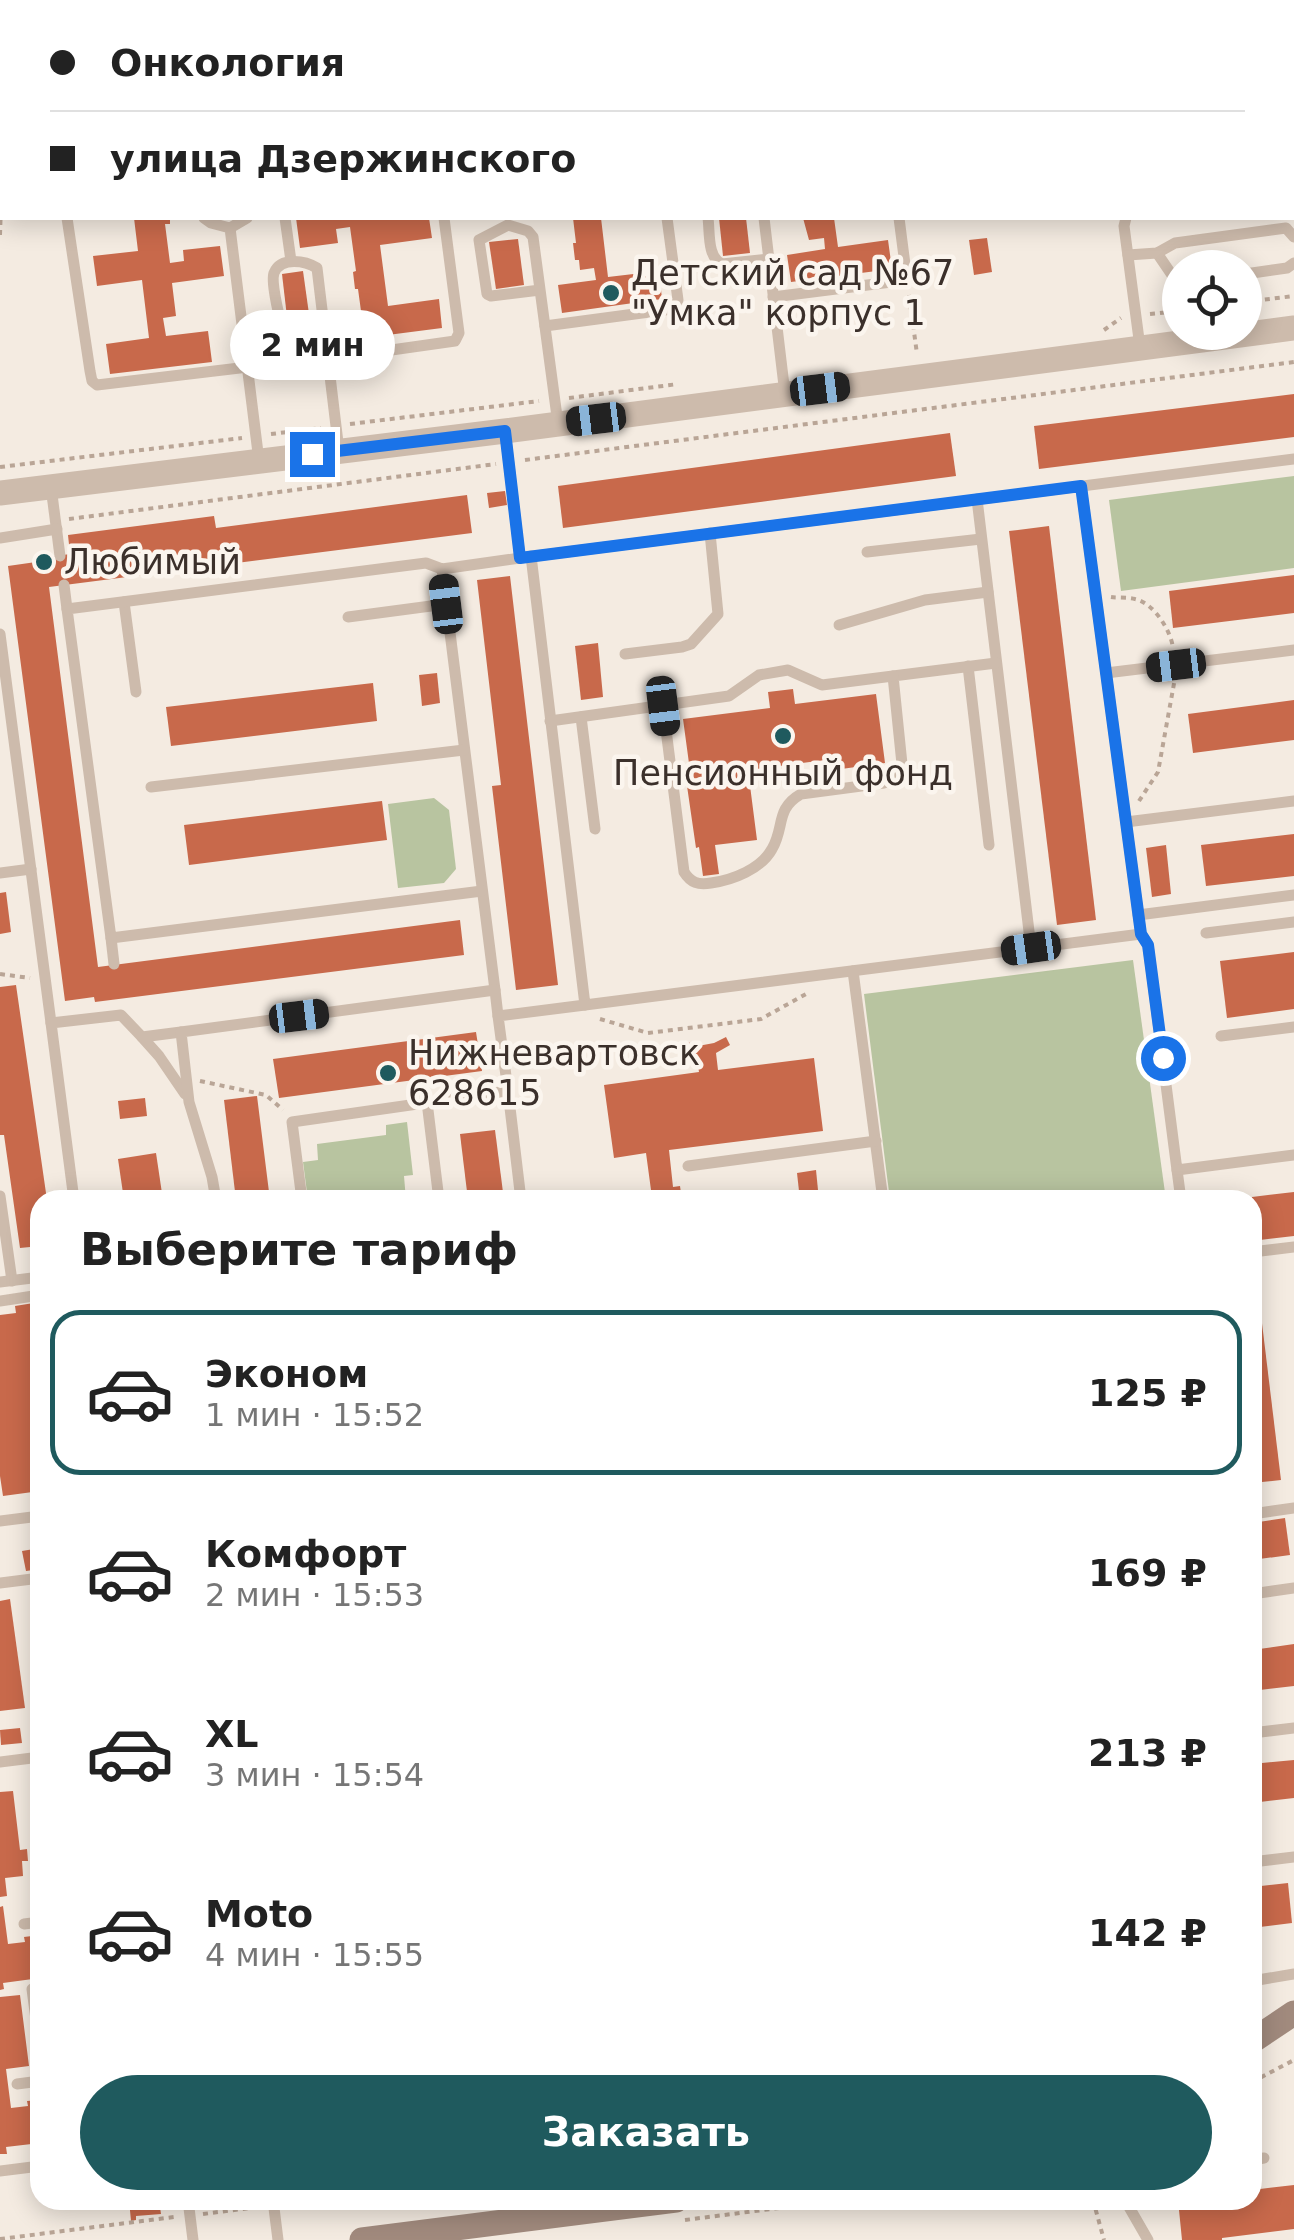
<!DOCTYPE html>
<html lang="ru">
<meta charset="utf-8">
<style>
body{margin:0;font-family:"DejaVu Sans",sans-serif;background:#f2f2f2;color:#222;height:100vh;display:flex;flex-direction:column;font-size:38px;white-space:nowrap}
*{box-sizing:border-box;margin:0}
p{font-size:32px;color:#767676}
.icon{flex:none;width:55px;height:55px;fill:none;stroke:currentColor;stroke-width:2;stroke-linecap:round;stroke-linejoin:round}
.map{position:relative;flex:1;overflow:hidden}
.drawer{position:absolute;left:30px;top:1190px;width:1232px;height:1020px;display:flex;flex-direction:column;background:#fff;border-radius:30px;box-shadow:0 5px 25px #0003}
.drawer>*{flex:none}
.hud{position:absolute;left:0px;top:0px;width:1295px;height:220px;box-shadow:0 5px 25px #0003;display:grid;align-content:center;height:220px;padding:0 50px;background:#fff}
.fabs{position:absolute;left:1162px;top:250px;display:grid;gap:20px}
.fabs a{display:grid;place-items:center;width:100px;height:100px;border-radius:50%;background:#fff;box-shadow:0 5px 25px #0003;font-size:50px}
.end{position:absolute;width:45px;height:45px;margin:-22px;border:12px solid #1a73e8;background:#fff;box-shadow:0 0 0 5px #fff}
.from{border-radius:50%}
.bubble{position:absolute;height:70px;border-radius:35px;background:#fff;box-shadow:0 5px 25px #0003;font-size:32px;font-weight:700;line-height:70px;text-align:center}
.car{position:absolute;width:30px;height:60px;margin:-30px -15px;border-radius:12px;box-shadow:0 0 8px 2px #0007;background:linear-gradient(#222 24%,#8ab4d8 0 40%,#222 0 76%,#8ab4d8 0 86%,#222 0)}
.hud b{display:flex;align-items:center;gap:35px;height:95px;font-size:38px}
.hud b+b{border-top:2px solid #e0e0e0}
.hud i{width:25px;height:25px;background:#222}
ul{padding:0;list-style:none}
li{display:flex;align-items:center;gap:30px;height:165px;margin:0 20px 15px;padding:0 30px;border:5px solid transparent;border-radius:30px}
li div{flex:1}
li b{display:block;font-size:38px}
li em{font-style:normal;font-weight:700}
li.selected{border-color:#1f5a5e}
li>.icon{width:90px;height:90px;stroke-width:1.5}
h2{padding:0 50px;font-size:45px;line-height:120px}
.cta{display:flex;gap:20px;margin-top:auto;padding:20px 50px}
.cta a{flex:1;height:115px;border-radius:60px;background:#1f5a5e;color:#fff;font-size:40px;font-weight:700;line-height:115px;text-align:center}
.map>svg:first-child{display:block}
.green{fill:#b8c4a0}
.building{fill:#c8694b}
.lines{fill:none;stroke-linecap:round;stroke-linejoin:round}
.path{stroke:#b9a596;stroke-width:4;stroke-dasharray:5 5;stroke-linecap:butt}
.service{stroke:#cdbbac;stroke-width:11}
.tertiary{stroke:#cdbbac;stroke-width:25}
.secondary{stroke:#a18a7d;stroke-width:25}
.route{stroke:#1a73e8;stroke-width:12}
.poi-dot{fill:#1f5a5e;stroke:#fbf5ee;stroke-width:4}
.labels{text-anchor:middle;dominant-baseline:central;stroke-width:9;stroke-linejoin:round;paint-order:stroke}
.poi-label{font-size:35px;fill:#3b302b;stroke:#fbf5ee;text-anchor:start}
</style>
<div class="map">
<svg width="1294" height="2240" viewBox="0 0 1294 2240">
<rect width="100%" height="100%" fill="#f4ebe1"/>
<g class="green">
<path d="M1294,476V568L1121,591L1109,500Z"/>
<path d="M434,798L449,810L456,869L444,883L398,888L388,804Z"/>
<path d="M1133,960L1166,1200H890L864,994Z"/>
<path d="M407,1122L413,1175L404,1176L406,1200H308L303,1162L318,1160L317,1144L386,1135V1125Z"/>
</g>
<g class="building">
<path d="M134,218H170V224H165L170,263L184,261L183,250L220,246L224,276L172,283L176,316L163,318L166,336L208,331L212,362L110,374L106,344L149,338L142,280L97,286L93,256L138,251Z"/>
<path d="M296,218H429L432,238L380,245L388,306L439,299L442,328L341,341L338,314L361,311L358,289H355L353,272L356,271L350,227L336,229L338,243L300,248Z"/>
<path d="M573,218H601L608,277L659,271L662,299L562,313L558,285L596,280L594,268L580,270L579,260H575L573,243H576Z"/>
<path d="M719,218H746L750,253L723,256Z"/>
<path d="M803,218H834L838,247L888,240L892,269L791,282L787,255L825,249L824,238L809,240Z"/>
<path d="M987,238L992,272L974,275L969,240Z"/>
<path d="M518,239L524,285L496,289L489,242Z"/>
<path d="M303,271L309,314L287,317L282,274Z"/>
<path d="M1294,394V437L1039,469L1034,426Z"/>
<path d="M950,433L956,476L563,528L558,486Z"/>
<path d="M505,491L507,505L489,508L487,493Z"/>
<path d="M467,495L472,533L49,587L98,967L460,920L464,955L95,1002L94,997L65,1001L8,566L36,562V559L70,554L68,535L214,516L216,528Z"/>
<path d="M1049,526L1096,920L1057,925L1009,531Z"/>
<path d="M1294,575V613L1173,628L1169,591Z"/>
<path d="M510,576L558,985L516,990L492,786L501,785L477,580Z"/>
<path d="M598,643L603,697L581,700L575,646Z"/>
<path d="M437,673L440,703L422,706L419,675Z"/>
<path d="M373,683L377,721L171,746L166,707Z"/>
<path d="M793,689L795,704L876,694L885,763L834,770L833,759L748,770L757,840L715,845L719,874L703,876L699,847L696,848L686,779L691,778L683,719L770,708L768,692Z"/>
<path d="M1294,700V740L1193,753L1188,714Z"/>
<path d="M382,801L387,840L189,865L184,825Z"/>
<path d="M1294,834V876L1206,886L1201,845Z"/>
<path d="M1166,845L1171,894L1152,897L1146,848Z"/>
<path d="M6,892L11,932L0,934V893Z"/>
<path d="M1294,952V1009L1227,1018L1220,961Z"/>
<path d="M16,985L47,1200H40V1246L20,1248L4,1135H0V987Z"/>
<path d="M476,1032L482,1071L279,1098L273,1059Z"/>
<path d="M726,1037L730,1045L716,1053L718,1070L814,1058L823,1131L669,1150L673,1187L680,1186L682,1200H610L609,1195L651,1190L646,1153L614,1158L604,1085L699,1072L696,1055L682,1050L685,1041L698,1046L714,1043Z"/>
<path d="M257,1096L270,1200H236L224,1100Z"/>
<path d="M145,1098L147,1116L120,1119L118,1101Z"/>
<path d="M495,1130L504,1200H468L460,1134Z"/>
<path d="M156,1153L163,1200H124L118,1159Z"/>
<path d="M816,1170L819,1200H800L797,1173Z"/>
<path d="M1294,1192V1236L1252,1241V1197Z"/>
<path d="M1257,1282L1281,1480L1252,1483V1283Z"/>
<path d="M40,1302V1394L31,1395L36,1440L40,1439V1491L3,1496L0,1476V1315L16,1313L15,1306Z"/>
<path d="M1285,1518L1290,1555L1252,1560V1523Z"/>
<path d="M40,1548V1569L26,1571L22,1551Z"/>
<path d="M10,1599L25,1708L0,1711V1601Z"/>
<path d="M1294,1644V1686L1252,1691V1650Z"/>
<path d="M20,1728L22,1743L1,1745L0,1730Z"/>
<path d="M1294,1760V1798L1252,1803V1764Z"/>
<path d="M13,1791L20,1850L27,1849L28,1861H22L23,1876L5,1878L7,1896L0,1897V1792Z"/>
<path d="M1288,1883L1292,1923L1252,1928V1887Z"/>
<path d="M3,1906L8,1944L25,1942L24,1937L40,1935V1978L3,1983L4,1989L0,1990V1907Z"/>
<path d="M20,1995L29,2066L6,2069L11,2108L28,2106L27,2101L40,2100V2143L6,2147L7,2154H0V1997Z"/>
<path d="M1294,2185V2229L1222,2238V2240H1182L1178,2200H1252V2190Z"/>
<path d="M129,2200H159L161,2214L136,2216V2220L131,2221Z"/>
</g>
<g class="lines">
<g class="path">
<path d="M0,77L2,82"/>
<path d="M0,235L2,175"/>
<path d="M909,295L917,354"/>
<path d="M1245,302L1294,296"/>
<path d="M1150,314L1180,311"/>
<path d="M1104,330L1121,318"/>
<path d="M569,398L678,384"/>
<path d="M350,424L539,401"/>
<path d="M271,434L321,428"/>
<path d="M525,460L1294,362"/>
<path d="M0,467L242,438"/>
<path d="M69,519L496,464"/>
<path d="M1111,597C1118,598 1128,597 1135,599C1154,603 1171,631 1173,648"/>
<path d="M1139,801L1158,772L1175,678"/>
<path d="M0,974L30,978"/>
<path d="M600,1019L648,1033L761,1019L806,994"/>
<path d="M200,1081L266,1095L283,1110"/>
<path d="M1252,2082L1294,2060"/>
<path d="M1093,2200L1104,2240"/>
<path d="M287,2203L312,2200"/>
<path d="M203,2214L258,2207"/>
<path d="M685,2220L841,2200"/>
<path d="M0,2239L174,2217"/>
</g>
<g class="service">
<path d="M45,0V2"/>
<path d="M208,0V2"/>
<path d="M870,0V2"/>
<path d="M1210,0V2"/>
<path d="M67,218L90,371L92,381L97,385L248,367"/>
<path d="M204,218L211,223L230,228L259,461"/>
<path d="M285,218L291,261"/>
<path d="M708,218C710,233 707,257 722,264L769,259"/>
<path d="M764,218L785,394"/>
<path d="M1126,218L1124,226L1140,347"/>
<path d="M230,228L247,218"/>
<path d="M1157,253L1174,278L1180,281"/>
<path d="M1128,255L1157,253L1175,243L1286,228L1294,237"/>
<path d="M1245,274L1287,268L1294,263"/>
<path d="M540,290L491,296L487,294L479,240L508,225L528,231L533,237L558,424"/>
<path d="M773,297L907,280L899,218"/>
<path d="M323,320L288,325L281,321C278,313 271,281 274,273C281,256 306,261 317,268L339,451"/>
<path d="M545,326L672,309L678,300L667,218"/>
<path d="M328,359L455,341L459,333L444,218"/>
<path d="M505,431L520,558L1294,459"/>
<path d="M1081,486L1141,934L1148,945L1177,1170L1294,1155"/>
<path d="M51,487L60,556"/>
<path d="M977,499L1031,948"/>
<path d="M0,538L57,529"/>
<path d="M867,552L981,539"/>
<path d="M531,556L585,1005L1141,934"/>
<path d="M442,569L495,990"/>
<path d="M64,585L67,609"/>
<path d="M124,602L136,692"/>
<path d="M348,617L446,604"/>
<path d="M839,625L925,600L988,592"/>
<path d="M0,634L51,1023"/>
<path d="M625,654L682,647L691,644L718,614L710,533"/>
<path d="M968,666L989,845"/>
<path d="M1106,673L1294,650"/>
<path d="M663,706L684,872C691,883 698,885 711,883C733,880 761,869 772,849C785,827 775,809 801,794L884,783C895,780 900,775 902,764L893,676L996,663"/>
<path d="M581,717L595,829"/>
<path d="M550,721L729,696L759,675L788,670L822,685L893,676"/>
<path d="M151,787L464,750"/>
<path d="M1126,822L1294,801"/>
<path d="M0,873L31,869"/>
<path d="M482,891L111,938L67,609L426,563L442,569L520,558"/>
<path d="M1138,915L1294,895"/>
<path d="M1206,933L1294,922"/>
<path d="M111,938L114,964"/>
<path d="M853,971L883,1200"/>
<path d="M1221,1036L1294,1027"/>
<path d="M142,1037L159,1056L185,1094"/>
<path d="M508,1091L521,1200"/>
<path d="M427,1102L439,1200"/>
<path d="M688,1166L876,1141"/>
<path d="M1177,1170L1181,1200"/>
<path d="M0,1196L12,1281"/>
<path d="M74,1200L51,1023L121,1015L142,1037L181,1032"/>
<path d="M216,1200L212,1177L189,1102L181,1032L495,990L498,1016"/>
<path d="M302,1200L292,1122L508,1091L498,1016L585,1005"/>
<path d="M1252,1252L1294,1247"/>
<path d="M0,1282L40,1277"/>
<path d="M0,1301L40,1295"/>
<path d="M1252,1514L1294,1508"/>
<path d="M0,1521L40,1516"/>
<path d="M0,1583L40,1578"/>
<path d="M1252,1594L1294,1588"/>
<path d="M1252,1733L1294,1728"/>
<path d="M0,1762L40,1757"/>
<path d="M1252,1862L1294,1857"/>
<path d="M24,1924L40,1922"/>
<path d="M1252,1981L1294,1974"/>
<path d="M32,1989L40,2050"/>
<path d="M17,2084L40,2081"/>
<path d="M1252,2160L1264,2158"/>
<path d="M0,2171L40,2166"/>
<path d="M188,2200L193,2240"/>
<path d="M273,2200L278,2240"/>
<path d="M1125,2200L1148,2240"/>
</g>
<path class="tertiary" d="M0,493L505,431L1294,328"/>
<g class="secondary">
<path d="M1252,2041L1294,2013"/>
<path d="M362,2240L676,2200"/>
</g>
</g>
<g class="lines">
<path class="route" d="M312,454L505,431L520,558L1081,486L1141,934L1148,945L1163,1058"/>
</g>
<g class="poi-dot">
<circle cx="611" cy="293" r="10"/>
<circle cx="44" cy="562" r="10"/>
<circle cx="783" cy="736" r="10"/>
<circle cx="388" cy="1073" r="10"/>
</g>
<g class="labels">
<g class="poi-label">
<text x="631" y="273">Детский сад №67<tspan x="631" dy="40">"Умка" корпус 1</tspan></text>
<text x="64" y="562">Любимый</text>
<text x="783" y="773" text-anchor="middle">Пенсионный фонд</text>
<text x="408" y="1053">Нижневартовск<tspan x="408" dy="40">628615</tspan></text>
</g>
</g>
</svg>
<div class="fabs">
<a><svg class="icon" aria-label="locate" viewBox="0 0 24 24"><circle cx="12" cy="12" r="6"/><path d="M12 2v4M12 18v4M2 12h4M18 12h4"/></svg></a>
</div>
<i class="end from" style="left:1163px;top:1058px"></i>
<i class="end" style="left:312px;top:454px"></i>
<div class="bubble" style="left:230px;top:310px;width:165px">2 мин</div>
<i class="car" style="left:820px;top:389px;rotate:83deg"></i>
<i class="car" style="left:596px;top:419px;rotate:263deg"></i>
<i class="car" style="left:446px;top:604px;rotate:353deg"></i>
<i class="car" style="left:1176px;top:665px;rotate:263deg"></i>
<i class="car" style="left:663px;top:706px;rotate:173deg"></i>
<i class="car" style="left:1031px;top:948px;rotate:262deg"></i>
<i class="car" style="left:299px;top:1016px;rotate:83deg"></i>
<div class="hud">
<b><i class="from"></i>Онкология</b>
<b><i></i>улица Дзержинского</b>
</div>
<section class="drawer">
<h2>Выберите тариф</h2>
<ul>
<li class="selected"><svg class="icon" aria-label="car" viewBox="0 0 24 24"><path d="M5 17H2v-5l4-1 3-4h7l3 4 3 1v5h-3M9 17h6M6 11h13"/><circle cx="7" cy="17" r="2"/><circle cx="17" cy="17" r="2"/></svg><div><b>Эконом</b><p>1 мин · 15:52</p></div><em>125 ₽</em></li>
<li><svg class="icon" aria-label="car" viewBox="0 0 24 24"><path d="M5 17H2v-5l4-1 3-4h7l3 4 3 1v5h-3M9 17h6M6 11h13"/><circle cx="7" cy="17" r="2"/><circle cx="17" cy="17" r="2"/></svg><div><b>Комфорт</b><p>2 мин · 15:53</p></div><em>169 ₽</em></li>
<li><svg class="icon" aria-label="car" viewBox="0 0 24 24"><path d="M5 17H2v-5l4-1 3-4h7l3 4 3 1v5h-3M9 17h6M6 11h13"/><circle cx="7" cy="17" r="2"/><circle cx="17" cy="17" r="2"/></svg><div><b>XL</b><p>3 мин · 15:54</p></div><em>213 ₽</em></li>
<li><svg class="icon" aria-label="car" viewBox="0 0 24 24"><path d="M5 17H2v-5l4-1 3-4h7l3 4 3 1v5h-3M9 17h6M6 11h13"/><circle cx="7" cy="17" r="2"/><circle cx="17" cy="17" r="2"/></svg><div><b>Moto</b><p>4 мин · 15:55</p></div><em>142 ₽</em></li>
</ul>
<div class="cta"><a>Заказать</a></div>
</section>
</div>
